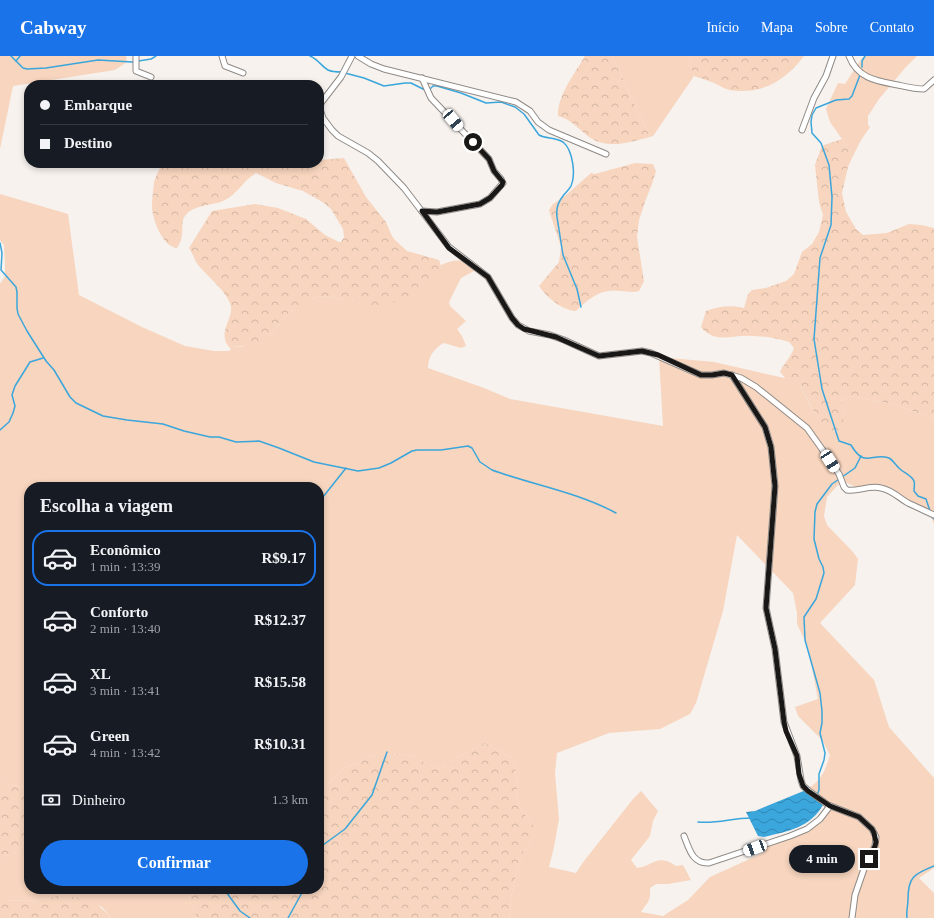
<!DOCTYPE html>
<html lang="pt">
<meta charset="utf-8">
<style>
body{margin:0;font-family:"Times New Roman",serif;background:#242831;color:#f1f3f6;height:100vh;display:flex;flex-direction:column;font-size:15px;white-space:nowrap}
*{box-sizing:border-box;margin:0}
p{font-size:13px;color:#9ea1a6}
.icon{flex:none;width:22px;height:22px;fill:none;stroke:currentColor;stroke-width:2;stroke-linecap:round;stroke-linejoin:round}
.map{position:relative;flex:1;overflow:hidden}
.details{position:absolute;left:24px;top:426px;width:300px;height:412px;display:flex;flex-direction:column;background:#171b24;border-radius:16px;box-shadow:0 2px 6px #0003}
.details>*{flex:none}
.guide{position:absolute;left:24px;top:24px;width:300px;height:88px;border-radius:16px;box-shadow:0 2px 6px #0003;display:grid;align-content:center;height:88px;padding:0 16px;background:#171b24}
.end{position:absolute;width:18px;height:18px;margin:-9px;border:5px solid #1a1817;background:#fff;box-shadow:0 0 0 2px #fff}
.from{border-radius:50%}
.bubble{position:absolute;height:28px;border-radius:14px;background:#171b24;box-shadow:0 2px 6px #0003;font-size:13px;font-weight:600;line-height:28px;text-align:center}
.car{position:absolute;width:12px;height:24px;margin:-12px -6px;border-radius:5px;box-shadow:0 0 3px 1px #0007;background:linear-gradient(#fff 24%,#345 0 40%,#fff 0 76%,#345 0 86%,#fff 0)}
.guide b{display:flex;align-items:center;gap:14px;height:38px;font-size:15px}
.guide b+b{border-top:1px solid #363941}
.guide i{width:10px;height:10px;background:#f1f3f6}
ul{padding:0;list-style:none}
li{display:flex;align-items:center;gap:12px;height:56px;margin:0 8px 6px;padding:0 8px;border:2px solid transparent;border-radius:16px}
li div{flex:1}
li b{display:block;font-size:15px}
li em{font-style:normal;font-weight:600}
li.selected{border-color:#1a73e8}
li>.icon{width:36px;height:36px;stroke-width:1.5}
h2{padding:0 16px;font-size:18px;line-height:48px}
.pay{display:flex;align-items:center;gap:10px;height:44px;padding:0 16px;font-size:15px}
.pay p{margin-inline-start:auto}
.button{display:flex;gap:8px;margin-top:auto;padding:8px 16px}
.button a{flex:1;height:46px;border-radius:24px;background:#1a73e8;color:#fff;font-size:16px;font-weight:600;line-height:46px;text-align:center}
header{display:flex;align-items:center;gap:24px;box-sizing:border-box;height:56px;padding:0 20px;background:#1a73e8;color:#fff}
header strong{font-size:19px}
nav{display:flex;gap:22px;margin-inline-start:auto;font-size:14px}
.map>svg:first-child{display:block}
.grass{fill:#f7d5be;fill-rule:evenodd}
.forest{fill:url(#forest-crowns)}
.water{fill:url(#water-waves)}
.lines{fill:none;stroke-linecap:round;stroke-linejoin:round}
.stream{stroke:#3aa6dc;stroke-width:1.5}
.minor-casing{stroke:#8f8a86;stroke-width:7}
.minor{stroke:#fff;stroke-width:5}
.route{stroke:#1a1817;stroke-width:5}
</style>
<header>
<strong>Cabway</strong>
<nav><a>Início</a><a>Mapa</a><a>Sobre</a><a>Contato</a></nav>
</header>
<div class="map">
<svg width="934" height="862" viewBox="0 0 934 862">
<defs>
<pattern id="forest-crowns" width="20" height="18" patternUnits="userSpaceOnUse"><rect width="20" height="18" fill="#f7d5be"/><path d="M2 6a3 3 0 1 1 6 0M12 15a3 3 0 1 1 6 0" fill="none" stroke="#d3b6a3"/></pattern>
<pattern id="water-waves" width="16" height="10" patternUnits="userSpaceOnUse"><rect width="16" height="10" fill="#3aa6dc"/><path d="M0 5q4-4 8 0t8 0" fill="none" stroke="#3086b1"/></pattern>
</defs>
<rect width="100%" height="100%" fill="#f7f2ee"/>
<g class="grass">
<path d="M0,0H126L127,6L115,14L13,30L0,93Z"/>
<path d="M612,0H691L689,6L694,20L653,80L650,81Z"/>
<path d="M866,0H917L905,12L879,43L868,60V69L870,71L861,84L852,102L842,83L830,66L826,53L838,27L845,28L862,2Z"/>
<path d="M0,138L68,158L79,239L142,271L185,290L214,295H229L231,293L229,291H242L268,281L283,263L297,251L315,241L327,240L343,244H352L363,249L442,213L441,209C455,203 463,202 474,213V215L461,222L449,246L450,250L466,265L457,273L462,280L466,290L461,292L444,287C434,292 428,301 428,312L484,332L510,343L663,370L659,301L714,306L793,324L799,327C806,341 820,374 837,376L844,359L842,344L850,340L896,349L934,363V468L930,459L893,433L873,428L856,431L845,426L838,429L827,441L824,460L827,469L853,496L858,503L855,529L820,567L874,624L889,671L934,722V812L919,822L934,837V862H509L512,836L519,806L524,794L532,785L531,765L526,760L519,750L516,736L518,729L513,703L485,687L451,705L440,713L406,698L377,699L344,712L319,736V431H29V736L21,731L0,725V228L5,220V210L4,189L0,184ZM737,479L793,537L797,557V568L808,591L818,643L795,651L798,660L822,684L830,699C824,717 822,724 806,734L831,751C826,769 784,781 768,787L763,797L710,821L688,844L663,860L641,856C649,844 650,847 650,832L656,828H668L691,824L683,809L676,810C657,797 654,810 637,812L631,804L650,780L653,765L658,755L641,735L633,743L584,805L576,817L549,811L554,791L559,763L555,717L557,697L609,677L660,673L690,658L696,647L723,555Z"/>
<path d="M29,794V833H188L190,845L197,862H111L102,851L61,839L42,844L0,845V801Z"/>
</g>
<g class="forest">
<path d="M585,0H612L650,81C626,87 604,95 584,77C575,69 569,63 558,60C557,40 575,17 585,0Z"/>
<path d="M691,0H804C785,25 762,39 729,34C722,32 716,27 709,25C704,23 699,22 694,20L689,6Z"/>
<path d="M842,83L852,102L848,111L842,137L846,156L856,173L863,179L887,177L909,168L921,169L934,172V363L896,349L850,340L842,344L844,359L842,373C839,374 836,376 833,375C819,372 806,339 799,327L786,323L780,316C784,307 791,301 794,292L789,286C777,282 764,280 751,280C732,278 716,289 701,271L706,255C719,250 731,249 744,252L748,238L752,234L766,232L786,225L794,218L802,196L812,188L819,176L823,159L819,146L815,109L821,92L824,89Z"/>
<path d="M344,102L366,141L386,166L391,178L394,183L407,195L439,204L442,213L437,224L428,233L417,242L374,250L363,249L352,244H343L327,240L315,241L292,255L283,263L268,281L251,290L229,291C216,276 236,261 230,247C223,231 206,220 196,206C194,202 192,196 189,192L212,155L255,148L278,152L306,163L325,179L339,186H341L344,181L343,173L331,153L324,147L303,135L276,127L256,117C244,124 237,138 225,144C214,150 193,148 185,160C181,165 183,171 182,178C182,183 180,187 177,192C163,191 153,165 152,152C152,145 153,135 154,127C155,121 160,113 162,107H319V104Z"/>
<path d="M635,107L653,108L656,115L652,128L646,143L639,164L637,181L644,225L639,235C632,237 628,235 620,235C602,232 589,242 576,255C562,254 547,242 539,230L559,206L561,191L549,154L553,148L565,140L591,117L595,118Z"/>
<path d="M485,687L513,703L518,729L516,736L519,750L526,760L531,765L535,773L532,785L524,794L519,806L512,836L509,862H197L190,845L188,833H319V736L344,712L377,699L406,698L440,713L451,705Z"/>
<path d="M0,725L21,731L29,736V794L0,801Z"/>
<path d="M61,839C85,843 95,843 111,862H0V845L42,844Z"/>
</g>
<path class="water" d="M806,734L824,747C811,772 788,775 764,781L758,780L746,756L755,755Z"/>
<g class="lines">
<g class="stream">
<path d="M11,0L23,12L27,13L46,12L98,4L132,6L151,3L156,0"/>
<path d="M310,0C318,3 321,10 328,14C332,16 337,16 342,16"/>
<path d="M16,5L20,0"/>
<path d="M862,11V5L865,0"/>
<path d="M345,17L364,22L384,30L405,27H411L427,35"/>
<path d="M860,19L852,40L849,43L836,44L816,52L812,59L811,66L812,77L821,87L829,109L832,141L831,169L820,202L814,283L822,333L839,385L851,389C865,413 872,396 889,402C893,404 896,410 900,413C904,417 911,419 914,425C915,428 914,432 914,435L918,440L926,443L930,455"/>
<path d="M430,33L433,30H437L461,37L486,47L501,46L515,51L524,58L539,79C546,83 555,81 563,86C573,94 576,119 571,130C569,134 565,137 563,140C558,146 556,154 557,161L563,199L577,233L581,251"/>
<path d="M0,187L2,197L1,214L16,231L17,236V252L18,258L27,275L46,305L54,314L70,341L76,347L103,360L127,364L163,368L184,375L210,381H219L236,386L259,385L279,392L314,406L358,415L379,412L391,407L412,395L417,394H441L468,390L472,392L480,406L492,414C533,429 577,436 616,457"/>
<path d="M0,374L9,366L13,357L15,350L12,339L15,330L30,306L43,302"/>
<path d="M319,446L346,412"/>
<path d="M931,459L934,463"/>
<path d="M817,739L819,734V718L824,704L825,697L820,677L822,667V655L820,637L805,584L804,561L816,543L824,517L823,511L819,503L814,483L815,456L817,448L832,428L855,412L861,400"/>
<path d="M698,766C717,768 732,762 751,762"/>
<path d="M319,796L323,789L345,773L372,739L387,696"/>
<path d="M224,833L240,855L250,862"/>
<path d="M288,862L304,833"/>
<path d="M907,862C906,856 908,850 908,843C908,821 914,818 934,810"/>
</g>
<defs>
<g id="minor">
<path d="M136,0V15L151,21"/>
<path d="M222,0L225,10L243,17"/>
<path d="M352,0L341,21L321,47L320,53L323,62L332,74L338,80L368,97L378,105L404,132L449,191L488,221L512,262L518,269L529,275L550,279L564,284L599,300L642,295L651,297L701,319H712L724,317L741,322L756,331L807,372L822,393L839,418L844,431L847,434C858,436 868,429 881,432C892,434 899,442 908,447C917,451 925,455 934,459"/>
<path d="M358,0L371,8L384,13L516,46L530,55L538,66L549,74L606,98"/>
<path d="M849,0C858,23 877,25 898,29C907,31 915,33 924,33L934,24"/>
<path d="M422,22L431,42L489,103L494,115L501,123L503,127L490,142L480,148L437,156L422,155"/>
<path d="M802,74L814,42L826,20L833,0"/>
<path d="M732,319L765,371L771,391L775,430L766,552L775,593L784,666L797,700L801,724L803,730L809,735L828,749L859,761L872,773L876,781L875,790L864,813L855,839L852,862"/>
<path d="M684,780C689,792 692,808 709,807L790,780L807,773L820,763L830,750"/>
</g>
</defs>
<use href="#minor" class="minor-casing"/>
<use href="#minor" class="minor"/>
</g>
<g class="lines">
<path class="route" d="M473,86L489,103L494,115L503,126L502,129L490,142L480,148L437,156L422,155L449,192L488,221L512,262L518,269L524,273L556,281L599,300L642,295L658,299L701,319H712L724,317L732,319L765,371L771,391L775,430L766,552L775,593L784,666L786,675L797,700L799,718L803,730L808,735L830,750L859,761L872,773L874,777L876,786L875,790L869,803"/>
</g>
</svg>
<i class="end from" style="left:473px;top:86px"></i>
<i class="end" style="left:869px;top:803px"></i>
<div class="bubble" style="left:789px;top:789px;width:66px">4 min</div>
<i class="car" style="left:453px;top:64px;rotate:140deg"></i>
<i class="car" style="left:830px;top:405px;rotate:147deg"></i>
<i class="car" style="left:755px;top:792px;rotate:250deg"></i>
<div class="guide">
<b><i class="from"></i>Embarque</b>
<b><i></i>Destino</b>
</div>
<section class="details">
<h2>Escolha a viagem</h2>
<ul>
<li class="selected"><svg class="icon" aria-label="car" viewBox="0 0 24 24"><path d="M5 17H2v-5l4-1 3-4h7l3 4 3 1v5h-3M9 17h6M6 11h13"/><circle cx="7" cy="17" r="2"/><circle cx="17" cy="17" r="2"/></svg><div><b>Econômico</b><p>1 min · 13:39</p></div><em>R$9.17</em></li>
<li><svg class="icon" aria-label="car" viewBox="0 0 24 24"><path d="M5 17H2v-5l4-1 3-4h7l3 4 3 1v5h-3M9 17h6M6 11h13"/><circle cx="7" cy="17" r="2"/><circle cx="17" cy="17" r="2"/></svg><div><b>Conforto</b><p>2 min · 13:40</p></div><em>R$12.37</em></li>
<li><svg class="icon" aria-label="car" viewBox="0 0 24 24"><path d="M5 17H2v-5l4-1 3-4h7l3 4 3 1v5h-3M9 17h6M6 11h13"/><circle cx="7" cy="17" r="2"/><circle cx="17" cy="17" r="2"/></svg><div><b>XL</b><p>3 min · 13:41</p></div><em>R$15.58</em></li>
<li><svg class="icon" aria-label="car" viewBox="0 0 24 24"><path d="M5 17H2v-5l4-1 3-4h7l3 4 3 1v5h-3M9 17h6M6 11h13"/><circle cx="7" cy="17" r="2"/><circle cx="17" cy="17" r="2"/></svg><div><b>Green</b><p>4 min · 13:42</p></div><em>R$10.31</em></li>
</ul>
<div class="pay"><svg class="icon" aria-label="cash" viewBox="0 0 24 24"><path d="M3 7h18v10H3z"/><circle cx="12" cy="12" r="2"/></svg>Dinheiro<p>1.3 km</p></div>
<div class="button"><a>Confirmar</a></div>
</section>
</div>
